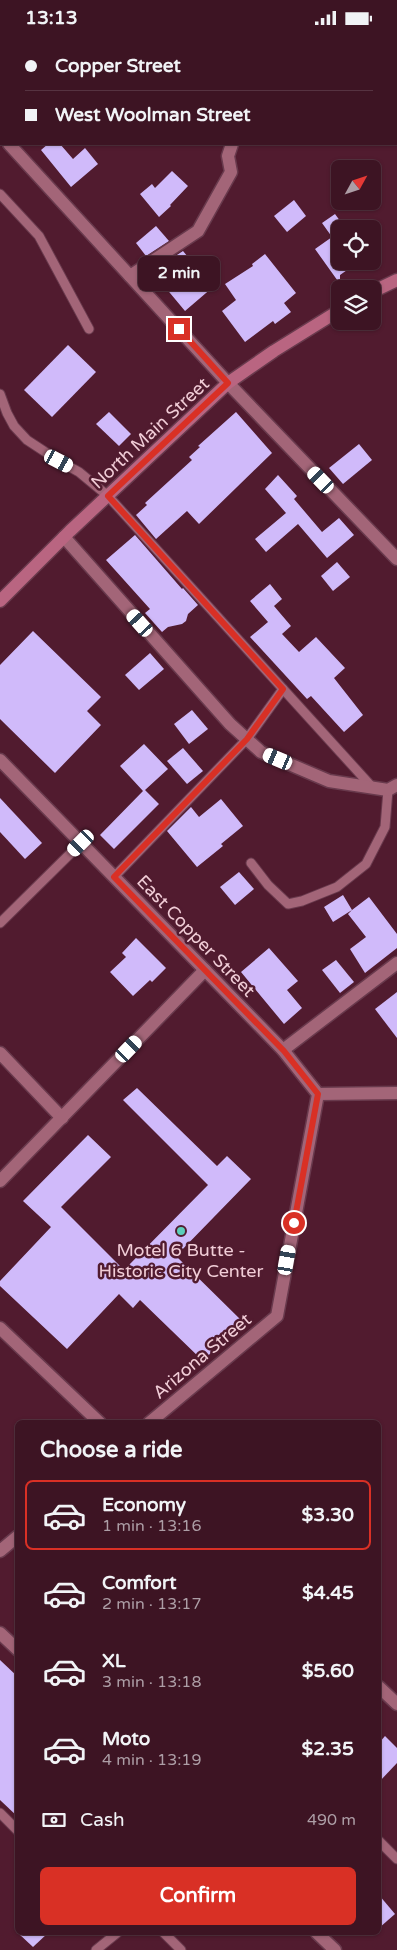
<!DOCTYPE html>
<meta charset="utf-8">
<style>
body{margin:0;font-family:"Varela Round",sans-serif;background:#482130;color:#f1f3f6;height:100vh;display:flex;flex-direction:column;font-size:19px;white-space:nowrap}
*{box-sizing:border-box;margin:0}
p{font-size:16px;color:#ad9ea6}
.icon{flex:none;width:28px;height:28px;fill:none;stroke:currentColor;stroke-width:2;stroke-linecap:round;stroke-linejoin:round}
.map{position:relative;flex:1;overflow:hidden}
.drawer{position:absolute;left:15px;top:1385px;width:366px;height:515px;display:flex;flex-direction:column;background:#3d1423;border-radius:8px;box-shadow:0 1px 4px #0004,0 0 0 1px #563341}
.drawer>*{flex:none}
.guide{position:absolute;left:0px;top:0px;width:398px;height:110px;box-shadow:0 1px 4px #0004,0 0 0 1px #563341;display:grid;align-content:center;height:110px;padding:0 25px;background:#3d1423}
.needle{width:32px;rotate:50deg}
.buttons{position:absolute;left:331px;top:125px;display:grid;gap:10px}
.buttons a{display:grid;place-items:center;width:50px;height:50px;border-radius:8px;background:#3d1423;box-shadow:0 1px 4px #0004,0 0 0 1px #563341;font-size:25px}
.end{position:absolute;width:22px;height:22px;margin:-11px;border:6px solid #d93025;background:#fff;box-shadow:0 0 0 2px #fff}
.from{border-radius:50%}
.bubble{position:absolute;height:35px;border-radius:8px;background:#3d1423;box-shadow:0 1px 4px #0004,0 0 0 1px #563341;font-size:16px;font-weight:700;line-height:35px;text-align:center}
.car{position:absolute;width:15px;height:30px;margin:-15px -8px;border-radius:6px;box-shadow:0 0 4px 1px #0007;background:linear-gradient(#fff 24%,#345 0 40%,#fff 0 76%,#345 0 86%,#fff 0)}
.guide b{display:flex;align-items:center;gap:18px;height:48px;font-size:19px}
.guide b+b{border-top:1px solid #563341}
.guide i{width:12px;height:12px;background:#f1f3f6}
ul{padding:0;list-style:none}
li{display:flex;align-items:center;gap:15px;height:70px;margin:0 10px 8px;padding:0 15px;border:2px solid transparent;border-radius:8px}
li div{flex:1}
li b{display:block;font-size:19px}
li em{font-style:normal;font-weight:700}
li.active{border-color:#d93025}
li>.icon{width:45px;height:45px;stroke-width:1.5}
h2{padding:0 25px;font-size:22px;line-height:60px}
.pay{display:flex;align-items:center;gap:12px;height:55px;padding:0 25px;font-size:19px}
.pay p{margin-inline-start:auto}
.button{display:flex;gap:10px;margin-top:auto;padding:10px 25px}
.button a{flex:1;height:58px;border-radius:8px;background:#d93025;color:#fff;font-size:20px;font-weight:700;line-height:58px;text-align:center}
.status{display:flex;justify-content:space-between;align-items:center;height:35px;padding:0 25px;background:#3d1423;direction:ltr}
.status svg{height:14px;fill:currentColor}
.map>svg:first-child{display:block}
.building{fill:#d0bafa}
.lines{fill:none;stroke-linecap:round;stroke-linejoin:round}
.service-casing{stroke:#693a4d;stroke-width:11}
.minor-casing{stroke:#693a4d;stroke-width:15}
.tertiary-casing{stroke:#693a4d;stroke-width:15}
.secondary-casing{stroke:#693a4d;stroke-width:15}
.service{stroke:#a36578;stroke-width:9}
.minor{stroke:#a36578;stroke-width:12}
.tertiary{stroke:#a36578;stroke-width:12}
.secondary{stroke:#b96581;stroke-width:12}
.route{stroke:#d93025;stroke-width:6}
.poi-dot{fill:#5cceba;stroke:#511b2f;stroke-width:2}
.labels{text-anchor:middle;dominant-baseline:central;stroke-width:5;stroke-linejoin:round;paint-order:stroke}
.street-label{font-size:18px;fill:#f1cdd7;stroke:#511b2f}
.poi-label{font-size:18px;fill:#f1cdd7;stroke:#511b2f}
</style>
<div class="status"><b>13:13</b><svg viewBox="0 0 49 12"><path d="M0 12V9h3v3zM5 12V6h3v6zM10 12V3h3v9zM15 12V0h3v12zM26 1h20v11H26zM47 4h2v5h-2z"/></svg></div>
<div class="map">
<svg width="397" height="1915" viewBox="0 0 397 1915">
<rect width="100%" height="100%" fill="#511b2f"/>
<g class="building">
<path d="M48,109H60L73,124L85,113L98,129L71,152L41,115Z"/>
<path d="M172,136L188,151L170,170L171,171L159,182L140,159L152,149L155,153Z"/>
<path d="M294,165L306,181L287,197L274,181Z"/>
<path d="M335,179L346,194H340V226H360L340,240V249L315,214L332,202L322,188Z"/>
<path d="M156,191L169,206L146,221L136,208Z"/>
<path d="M183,216L213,252L185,276L155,240L159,236L157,233Z"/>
<path d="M265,219L296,258L284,268L291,277L275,289L273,286L245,307L222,276L236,265L225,249L253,231L252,229Z"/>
<path d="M68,310L96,337L52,382L24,355Z"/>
<path d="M109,377L131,399L119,411L96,389Z"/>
<path d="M236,377L272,418L199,489L187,476L156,504L136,480L147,470L145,468L192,425L189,422L200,412L198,411Z"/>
<path d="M359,409L372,425L343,449L329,433Z"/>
<path d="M278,440L297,461L294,464L322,497L339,483L354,500L327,523L298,489L266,517L255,504L286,478L265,454Z"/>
<path d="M135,500L182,554L183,553L198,570L188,579L186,586L182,589L168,592L162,597L145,578L150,574L106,525Z"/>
<path d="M337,527L350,542L333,556L321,541Z"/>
<path d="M270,549L282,564L274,571L291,591L282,599L299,617L316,602L345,633L334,643L363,680L344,697L311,661L307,664L250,602L268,587L250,566Z"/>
<path d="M33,596L101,662L87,676L101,690L55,738L0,684V630Z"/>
<path d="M150,618L164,634L139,655L125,640Z"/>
<path d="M192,675L208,694L189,709L174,689Z"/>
<path d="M144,709L168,734L145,755L159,769L114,814L100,800L143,756L120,731Z"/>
<path d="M183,713L203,736L187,749L167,726Z"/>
<path d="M0,763L42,808L25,824L0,797Z"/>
<path d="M221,764L243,791L221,809L223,811L197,832L167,796L191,772L199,782Z"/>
<path d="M239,837L254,854L235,870L220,852Z"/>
<path d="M343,860L352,875L369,862L397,899V913L365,938L350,914L366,902L348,879L352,875L333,887L324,872Z"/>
<path d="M136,903L166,933L152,947L150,945L133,961L110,937L126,922L122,918Z"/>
<path d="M269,913L298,946L287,955L302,973L284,989L241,937Z"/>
<path d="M336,925L354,947L340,958L322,935Z"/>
<path d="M397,957V1003L375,974Z"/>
<path d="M137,1053L217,1131L227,1121L251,1144L176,1221L242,1286L203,1326L140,1265L133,1273L119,1259L67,1314L0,1251V1246L51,1192L23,1166L88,1100L111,1122L61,1172L124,1235L208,1150L123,1065Z"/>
<path d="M0,1625L18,1642V1782L0,1765Z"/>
<path d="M385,1701L397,1713V1728L379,1747V1708Z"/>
<path d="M379,1860L395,1879L379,1893Z"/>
<path d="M18,1898H48L33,1912Z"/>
</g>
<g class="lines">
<defs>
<g id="service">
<path d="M0,159L39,201L89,294"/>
<path d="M0,359L7,378L14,391L27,405L59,426L79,437L108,461L372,752"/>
<path d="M251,828L268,850L288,869L302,866L337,852L366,829L385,792L388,755"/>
<path d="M114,842L247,704L283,654"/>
<path d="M0,888L81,808"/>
<path d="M0,1778L18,1796"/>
<path d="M379,1806L397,1824"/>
<path d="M164,1898L181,1915"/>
<path d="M96,1915L117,1898"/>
</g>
<g id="minor">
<path d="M228,0V1"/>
<path d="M72,1L73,0"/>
<path d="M0,99L1,100"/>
<path d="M9,109L228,348L397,524"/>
<path d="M130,241L198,196L231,137L228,121L232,109"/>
<path d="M64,502L230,689L261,717L329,746L388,755L397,750"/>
<path d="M0,725L283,1015L318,1059L277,1281L149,1388"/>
<path d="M283,1015L397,928"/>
<path d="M0,1018L62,1083"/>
<path d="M318,1059L397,1058"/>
<path d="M0,1146L205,935"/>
<path d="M0,1598L18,1615"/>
<path d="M379,1652L397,1669"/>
<path d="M317,1898L335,1915"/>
</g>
<g id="tertiary">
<path d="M0,1293L100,1388"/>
<path d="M0,1516L18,1501"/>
</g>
<g id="secondary">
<path d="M372,257L397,245"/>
<path d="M0,566L70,496L228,348L274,316L340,275"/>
</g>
</defs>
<use href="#service" class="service-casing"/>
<use href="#minor" class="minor-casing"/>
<use href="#tertiary" class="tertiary-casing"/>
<use href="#secondary" class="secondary-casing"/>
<use href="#service" class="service"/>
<use href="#minor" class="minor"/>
<use href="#tertiary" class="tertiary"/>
<use href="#secondary" class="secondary"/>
</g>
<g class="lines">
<path class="route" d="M179,294L228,348L108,461L283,654L247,704L114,842L284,1016L318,1059L294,1188"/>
</g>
<circle class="poi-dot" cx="181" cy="1196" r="5"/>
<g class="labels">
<g class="street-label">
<text transform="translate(150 398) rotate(-43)">North Main Street</text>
<text transform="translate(196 901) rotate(46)">East Copper Street</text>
<text transform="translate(202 1321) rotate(-40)">Arizona Street</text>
</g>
<g class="poi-label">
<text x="181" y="1215">Motel 6 Butte -<tspan x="181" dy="21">Historic City Center</tspan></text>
</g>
</g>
</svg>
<div class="buttons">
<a><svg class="needle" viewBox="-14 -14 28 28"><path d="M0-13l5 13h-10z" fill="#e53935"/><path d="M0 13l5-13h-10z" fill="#ad9ea6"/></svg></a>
<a><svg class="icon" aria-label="locate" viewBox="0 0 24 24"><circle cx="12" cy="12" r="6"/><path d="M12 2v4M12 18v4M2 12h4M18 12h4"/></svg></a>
<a><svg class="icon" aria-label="layers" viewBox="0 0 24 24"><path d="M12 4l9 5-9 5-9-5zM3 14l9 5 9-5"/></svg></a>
</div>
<i class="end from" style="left:294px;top:1188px"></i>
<i class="end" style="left:179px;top:294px"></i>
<div class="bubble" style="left:138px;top:221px;width:82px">2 min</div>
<i class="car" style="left:59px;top:426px;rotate:118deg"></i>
<i class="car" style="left:321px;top:445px;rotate:316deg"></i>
<i class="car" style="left:140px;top:588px;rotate:318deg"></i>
<i class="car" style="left:278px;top:724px;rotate:293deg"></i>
<i class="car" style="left:81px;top:808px;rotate:225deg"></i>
<i class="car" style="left:129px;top:1014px;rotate:44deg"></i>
<i class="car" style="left:287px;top:1225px;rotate:10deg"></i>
<div class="guide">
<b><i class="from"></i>Copper Street</b>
<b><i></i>West Woolman Street</b>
</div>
<section class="drawer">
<h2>Choose a ride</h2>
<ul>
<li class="active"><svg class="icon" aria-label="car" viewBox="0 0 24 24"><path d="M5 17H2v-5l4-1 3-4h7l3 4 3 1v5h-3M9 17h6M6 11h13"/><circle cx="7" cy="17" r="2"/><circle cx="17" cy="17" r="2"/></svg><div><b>Economy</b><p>1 min · 13:16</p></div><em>$3.30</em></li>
<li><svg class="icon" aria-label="car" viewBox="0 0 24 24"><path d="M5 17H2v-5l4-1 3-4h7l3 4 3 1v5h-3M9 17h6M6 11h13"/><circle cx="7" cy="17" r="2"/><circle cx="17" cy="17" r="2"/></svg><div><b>Comfort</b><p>2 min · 13:17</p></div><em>$4.45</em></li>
<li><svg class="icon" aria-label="car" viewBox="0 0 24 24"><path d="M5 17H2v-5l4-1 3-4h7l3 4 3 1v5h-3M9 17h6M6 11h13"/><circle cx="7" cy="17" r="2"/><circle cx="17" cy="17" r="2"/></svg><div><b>XL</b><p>3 min · 13:18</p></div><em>$5.60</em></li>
<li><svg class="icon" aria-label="car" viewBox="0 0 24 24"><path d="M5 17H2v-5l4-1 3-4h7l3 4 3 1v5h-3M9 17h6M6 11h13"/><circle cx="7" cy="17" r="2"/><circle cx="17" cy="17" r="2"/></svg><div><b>Moto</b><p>4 min · 13:19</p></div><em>$2.35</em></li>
</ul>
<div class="pay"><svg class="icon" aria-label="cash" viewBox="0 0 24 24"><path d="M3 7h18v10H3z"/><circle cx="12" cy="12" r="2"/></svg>Cash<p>490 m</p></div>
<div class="button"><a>Confirm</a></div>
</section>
</div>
